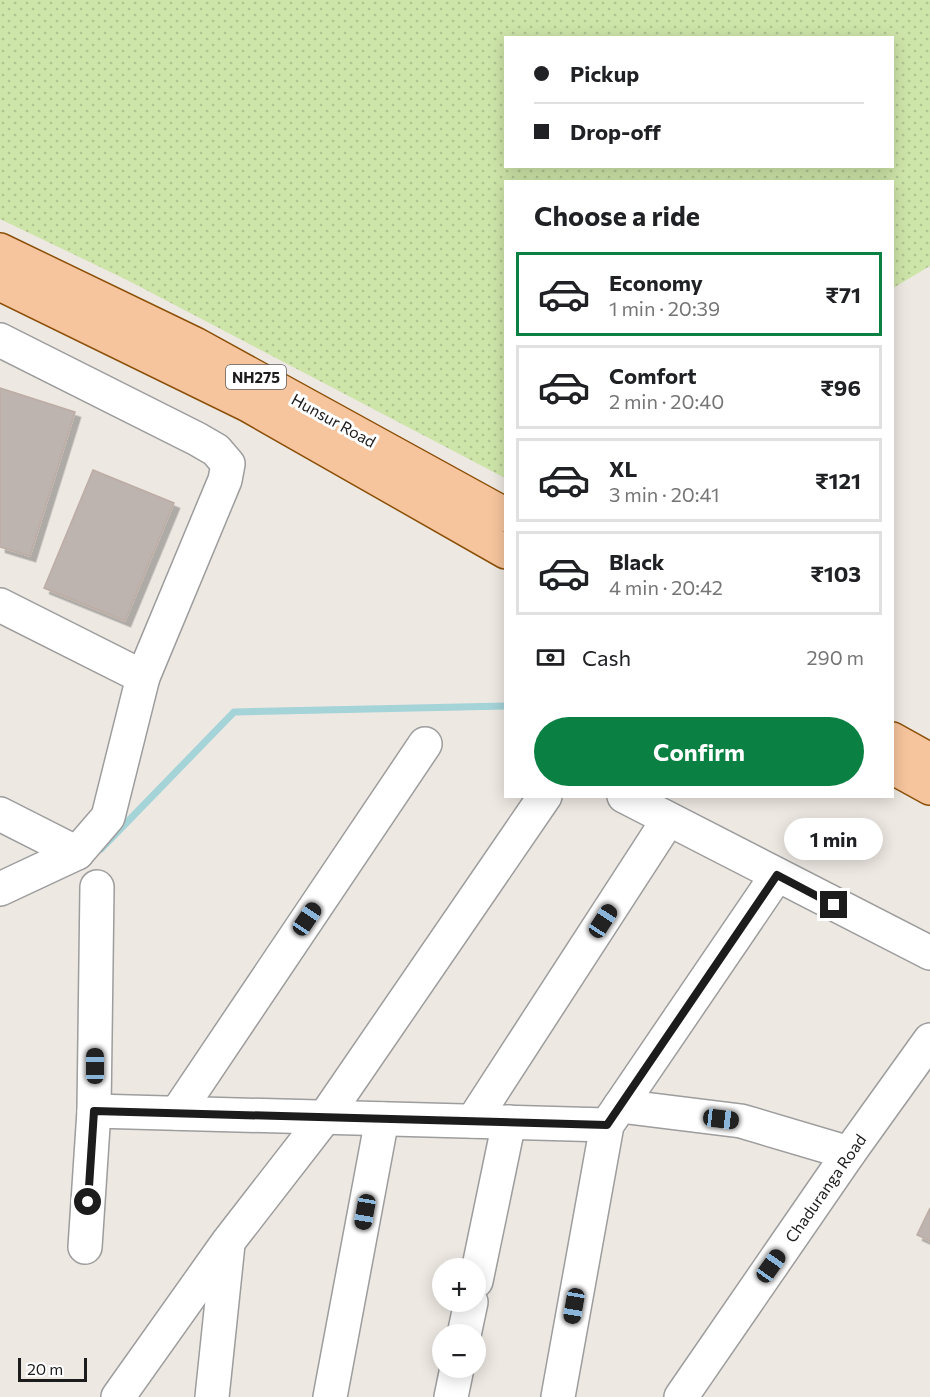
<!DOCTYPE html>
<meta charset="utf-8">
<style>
body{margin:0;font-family:Commissioner,sans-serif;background:#f6f6f6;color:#202124;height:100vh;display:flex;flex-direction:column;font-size:22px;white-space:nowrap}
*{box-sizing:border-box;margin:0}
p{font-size:20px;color:#757577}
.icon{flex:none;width:33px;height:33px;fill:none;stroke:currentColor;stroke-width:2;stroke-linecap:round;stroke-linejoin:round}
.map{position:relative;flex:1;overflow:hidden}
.sheet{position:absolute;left:504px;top:180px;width:390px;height:618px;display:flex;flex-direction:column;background:#fff;border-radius:0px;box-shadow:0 3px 15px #0003}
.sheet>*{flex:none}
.banner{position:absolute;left:504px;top:36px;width:390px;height:132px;border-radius:0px;box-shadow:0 3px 15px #0003;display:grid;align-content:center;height:132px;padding:0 30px;background:#fff}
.fabs{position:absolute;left:432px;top:1258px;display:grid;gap:12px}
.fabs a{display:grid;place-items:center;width:54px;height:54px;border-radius:50%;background:#fff;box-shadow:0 3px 15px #0003;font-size:30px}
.scale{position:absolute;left:18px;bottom:15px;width:69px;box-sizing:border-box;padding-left:6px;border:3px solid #1c1c1c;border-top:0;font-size:16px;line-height:21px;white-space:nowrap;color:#1c1c1c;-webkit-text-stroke:4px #fff;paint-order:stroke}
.end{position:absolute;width:27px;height:27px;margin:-14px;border:8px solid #1c1c1c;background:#fff;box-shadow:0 0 0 3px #fff}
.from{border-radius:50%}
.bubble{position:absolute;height:42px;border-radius:21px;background:#fff;box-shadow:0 3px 15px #0003;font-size:20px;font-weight:700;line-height:42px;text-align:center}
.car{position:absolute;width:18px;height:36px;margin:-18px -9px;border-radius:8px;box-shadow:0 0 4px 2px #0007;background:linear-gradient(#222 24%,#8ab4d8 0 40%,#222 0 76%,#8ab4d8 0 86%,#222 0)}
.banner b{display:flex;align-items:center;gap:21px;height:57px;font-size:22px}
.banner b+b{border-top:2px solid #e0e0e0}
.banner i{width:15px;height:15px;background:#202124}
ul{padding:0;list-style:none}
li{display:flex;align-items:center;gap:18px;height:84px;margin:0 12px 9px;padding:0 18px;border:3px solid #e0e0e0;border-radius:0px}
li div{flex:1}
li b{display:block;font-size:22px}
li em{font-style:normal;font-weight:700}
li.current{border-color:#0b8043}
li>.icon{width:54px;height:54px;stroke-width:1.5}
h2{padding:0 30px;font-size:27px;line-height:72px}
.pay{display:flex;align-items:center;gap:15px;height:66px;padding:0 30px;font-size:22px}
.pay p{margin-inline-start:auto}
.action{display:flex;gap:12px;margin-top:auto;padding:12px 30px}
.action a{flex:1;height:69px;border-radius:36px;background:#0b8043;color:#fff;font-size:24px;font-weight:700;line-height:69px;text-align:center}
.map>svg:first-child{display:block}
.grass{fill:url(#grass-dots);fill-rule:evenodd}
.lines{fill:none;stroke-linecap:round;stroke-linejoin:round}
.stream{stroke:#a4d3d8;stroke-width:7}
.building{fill:#bdb3af;stroke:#bdada5;stroke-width:1.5;filter:url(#shadow)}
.minor-casing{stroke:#9d9d9d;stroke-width:36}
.major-casing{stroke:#8c5008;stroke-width:36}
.minor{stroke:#fff;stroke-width:33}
.major{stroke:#f6c59d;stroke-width:33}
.route{stroke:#1c1c1c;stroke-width:8}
.labels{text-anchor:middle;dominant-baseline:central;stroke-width:6;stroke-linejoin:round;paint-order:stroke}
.shield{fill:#fff;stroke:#606060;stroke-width:1.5}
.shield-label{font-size:15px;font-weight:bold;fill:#1c1c1c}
.street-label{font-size:16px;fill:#1c1c1c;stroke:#fff}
</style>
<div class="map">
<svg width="930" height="1397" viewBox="0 0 930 1397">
<defs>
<pattern id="grass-dots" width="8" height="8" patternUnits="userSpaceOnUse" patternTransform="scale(1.5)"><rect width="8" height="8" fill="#cee5a9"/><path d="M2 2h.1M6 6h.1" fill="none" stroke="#b0c491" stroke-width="1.8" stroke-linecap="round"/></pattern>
<filter id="shadow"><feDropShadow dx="5.5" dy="5.5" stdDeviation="0" flood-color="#0004"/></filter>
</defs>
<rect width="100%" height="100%" fill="#ede8e2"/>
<path class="grass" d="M0,0H930V266L893,288L892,182H506L505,478L127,280L0,219ZM506,38H892V166H506Z"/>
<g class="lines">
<path class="stream" d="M101,849L234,712L506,706"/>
</g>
<g class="building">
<path d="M0,388L75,412L30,556L0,547Z"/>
<path d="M93,470L174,503L125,621L44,588Z"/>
<path d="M930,1208V1241L917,1235Z"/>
</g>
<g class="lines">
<defs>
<g id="minor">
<path d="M0,340L197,439L216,450L228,464L225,480L143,677L108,817L77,853L0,889"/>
<path d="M0,605L143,677"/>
<path d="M624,796L930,953"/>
<path d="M0,814L77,853"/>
<path d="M620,1106L741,1121L849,1153"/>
<path d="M94,1111L607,1125"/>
<path d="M177,1113L425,744"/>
<path d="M473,1121L668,820"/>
<path d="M85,1247L94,1111L97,887"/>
<path d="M476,1281L509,1122"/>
<path d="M464,1335L471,1302"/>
<path d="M118,1397L228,1242L325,1117L545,796"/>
<path d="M212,1397L228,1244"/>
<path d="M330,1397L382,1119"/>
<path d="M451,1397L457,1368"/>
<path d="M558,1397L607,1125L777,875"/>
<path d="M681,1397L849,1153L930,1040"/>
</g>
<g id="major">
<path d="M0,250L195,344L506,515"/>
<path d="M0,284L248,405L506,552"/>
<path d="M892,739L930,760"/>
<path d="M892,767L930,788"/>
</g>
</defs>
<use href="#minor" class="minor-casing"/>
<use href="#major" class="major-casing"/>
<use href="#minor" class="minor"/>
<use href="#major" class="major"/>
</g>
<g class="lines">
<path class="route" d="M88,1202L94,1111L607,1125L777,875L834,905"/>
</g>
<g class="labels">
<rect class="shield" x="226" y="365" width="60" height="24" rx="4.5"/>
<g class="shield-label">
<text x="256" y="377">NH275</text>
</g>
<g class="street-label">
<text transform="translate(334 420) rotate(29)">Hunsur Road</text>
<text transform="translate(825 1188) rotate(-55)">Chaduranga Road</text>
</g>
</g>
</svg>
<div class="fabs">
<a>+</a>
<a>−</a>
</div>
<div class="scale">20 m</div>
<i class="end from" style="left:88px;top:1202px"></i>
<i class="end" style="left:834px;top:905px"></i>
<div class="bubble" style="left:784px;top:818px;width:99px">1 min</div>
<i class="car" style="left:307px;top:919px;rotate:34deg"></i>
<i class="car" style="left:603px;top:921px;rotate:33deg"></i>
<i class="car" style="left:95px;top:1066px;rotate:0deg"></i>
<i class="car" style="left:721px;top:1119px;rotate:97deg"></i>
<i class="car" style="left:365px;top:1212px;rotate:190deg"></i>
<i class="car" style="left:771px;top:1266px;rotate:35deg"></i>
<i class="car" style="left:574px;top:1306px;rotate:190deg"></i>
<div class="banner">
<b><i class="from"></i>Pickup</b>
<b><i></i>Drop-off</b>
</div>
<section class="sheet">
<h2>Choose a ride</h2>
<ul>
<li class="current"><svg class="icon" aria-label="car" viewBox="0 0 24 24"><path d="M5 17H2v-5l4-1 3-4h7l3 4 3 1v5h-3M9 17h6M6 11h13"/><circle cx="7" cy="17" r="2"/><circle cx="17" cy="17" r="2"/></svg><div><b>Economy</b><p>1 min · 20:39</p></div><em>₹71</em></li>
<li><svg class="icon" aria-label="car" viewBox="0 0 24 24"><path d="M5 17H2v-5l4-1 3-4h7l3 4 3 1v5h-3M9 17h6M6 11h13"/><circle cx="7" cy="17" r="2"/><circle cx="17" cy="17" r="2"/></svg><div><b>Comfort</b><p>2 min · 20:40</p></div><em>₹96</em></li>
<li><svg class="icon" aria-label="car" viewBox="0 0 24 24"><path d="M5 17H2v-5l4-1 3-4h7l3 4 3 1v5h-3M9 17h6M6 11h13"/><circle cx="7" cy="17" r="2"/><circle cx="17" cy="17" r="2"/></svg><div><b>XL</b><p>3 min · 20:41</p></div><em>₹121</em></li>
<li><svg class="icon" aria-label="car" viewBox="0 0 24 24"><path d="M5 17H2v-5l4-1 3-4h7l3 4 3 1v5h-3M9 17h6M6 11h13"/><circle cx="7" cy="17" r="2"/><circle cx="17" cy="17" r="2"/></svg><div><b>Black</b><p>4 min · 20:42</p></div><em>₹103</em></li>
</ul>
<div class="pay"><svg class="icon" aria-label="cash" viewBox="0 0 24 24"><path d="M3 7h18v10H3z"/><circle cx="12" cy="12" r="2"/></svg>Cash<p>290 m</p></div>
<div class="action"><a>Confirm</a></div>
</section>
</div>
